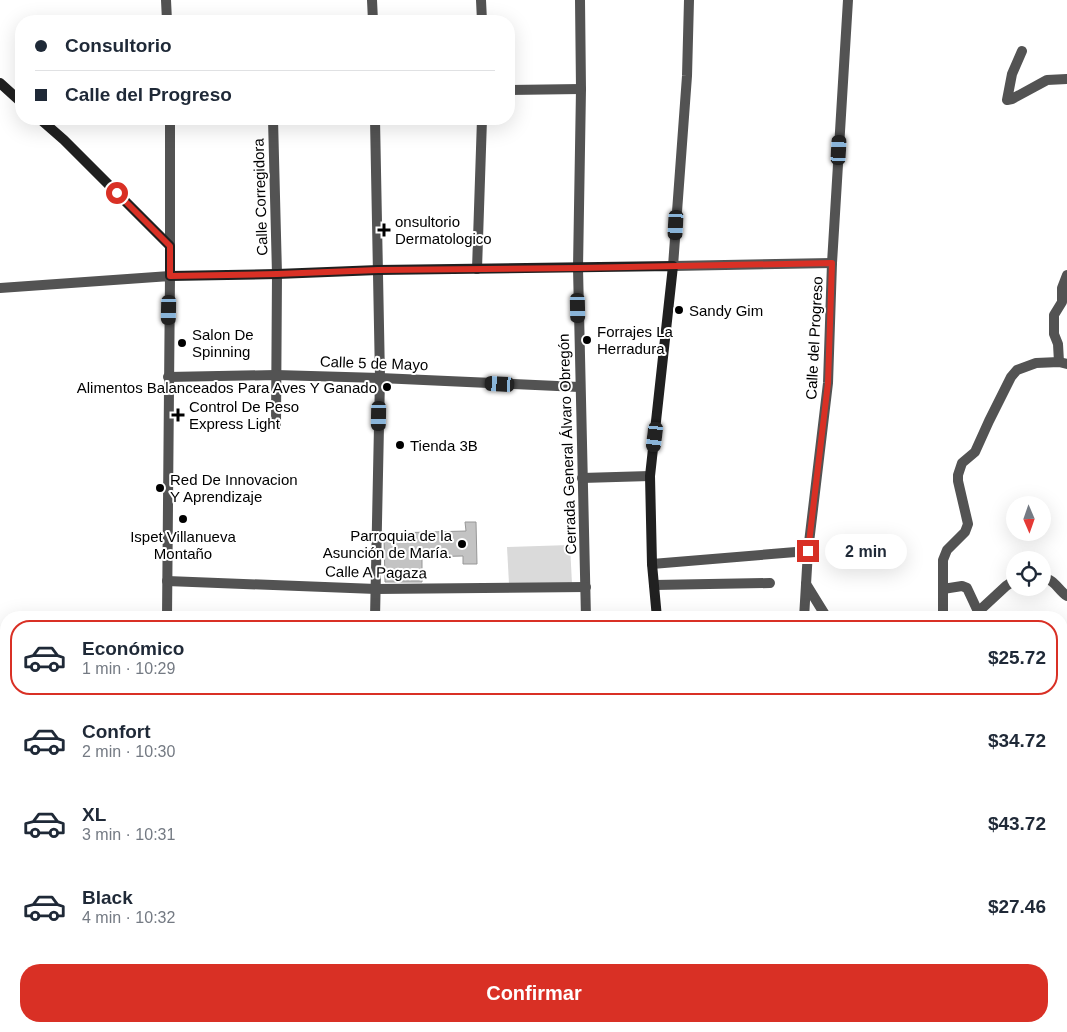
<!DOCTYPE html>
<html lang="es">
<meta charset="utf-8">
<style>
body{margin:0;font-family:Helvetica,sans-serif;background:#f6f6f7;color:#1f2937;height:100vh;display:flex;flex-direction:column;font-size:19px;white-space:nowrap}
*{box-sizing:border-box;margin:0}
p{font-size:16px;color:#747a83}
.icon{flex:none;width:28px;height:28px;fill:none;stroke:currentColor;stroke-width:2;stroke-linecap:round;stroke-linejoin:round}
.map{position:relative;flex:1;overflow:hidden}
.sheet{position:absolute;left:0px;top:611px;width:1068px;height:421px;display:flex;flex-direction:column;background:#fff;border-radius:20px 20px 0 0;box-shadow:0 5px 20px #0002}
.sheet>*{flex:none}
.top-card{position:absolute;left:15px;top:15px;width:500px;height:110px;border-radius:20px;box-shadow:0 5px 20px #0002;display:grid;align-content:center;height:110px;padding:0 20px;background:#fff}
.needle{width:32px;rotate:178deg}
.buttons{position:absolute;left:1006px;top:496px;display:grid;gap:10px}
.buttons a{display:grid;place-items:center;width:45px;height:45px;border-radius:50%;background:#fff;box-shadow:0 5px 20px #0002;font-size:25px}
.end{position:absolute;width:22px;height:22px;margin:-11px;border:6px solid #d93025;background:#fff;box-shadow:0 0 0 2px #fff}
.from{border-radius:50%}
.bubble{position:absolute;height:35px;border-radius:18px;background:#fff;box-shadow:0 5px 20px #0002;font-size:16px;font-weight:700;line-height:35px;text-align:center}
.car{position:absolute;width:15px;height:30px;margin:-15px -8px;border-radius:6px;box-shadow:0 0 4px 1px #0007;background:linear-gradient(#222 24%,#8ab4d8 0 40%,#222 0 76%,#8ab4d8 0 86%,#222 0)}
.top-card b{display:flex;align-items:center;gap:18px;height:48px;font-size:19px}
.top-card b+b{border-top:1px solid #e0e1e3}
.top-card i{width:12px;height:12px;background:#1f2937}
ul{padding:9px 0 0;list-style:none}
li{display:flex;align-items:center;gap:15px;height:75px;margin:0 10px 8px;padding:0 10px;border:2px solid transparent;border-radius:20px}
li div{flex:1}
li b{display:block;font-size:19px}
li em{font-style:normal;font-weight:700}
li.selected{border-color:#d93025}
li>.icon{width:45px;height:45px;stroke-width:1.5}
.cta{display:flex;gap:10px;margin-top:auto;padding:10px 20px}
.cta a{flex:1;height:58px;border-radius:20px;background:#d93025;color:#fff;font-size:20px;font-weight:700;line-height:58px;text-align:center}
.map>svg:first-child{display:block}
.green{fill:#dadada}
.building{fill:#c3c3c3;stroke:#979797}
.lines{fill:none;stroke-linecap:round;stroke-linejoin:round}
.street{stroke:#535353;stroke-width:10}
.secondary{stroke:#202020;stroke-width:10}
.route{stroke:#d93025;stroke-width:6}
.poi-dot{fill:#000;stroke:#fff;stroke-width:2}
.labels{text-anchor:middle;dominant-baseline:central;stroke-width:4;stroke-linejoin:round;paint-order:stroke}
.street-label{font-size:15px;fill:#000;stroke:#fff}
.poi-label{font-size:15px;fill:#000;stroke:#fff;text-anchor:start}
</style>
<div class="map">
<svg width="1067" height="1032" viewBox="0 0 1067 1032">
<rect width="100%" height="100%" fill="#fff"/>
<path class="green" d="M570,545L572,584H509L507,547Z"/>
<path class="building" d="M465,522H476L477,564H463V556L422,557V582H385L384,537H393V533L466,531Z"/>
<g class="lines">
<g class="street">
<path d="M166,0L167,21"/>
<path d="M372,0L373,21"/>
<path d="M481,0L482,21"/>
<path d="M580,0L581,89L578,268L586,618"/>
<path d="M689,0L687,76L673,266L832,263"/>
<path d="M1022,51L1012,74L1007,100L1012,99L1047,80L1067,79"/>
<path d="M509,90L581,89"/>
<path d="M170,119V246"/>
<path d="M273,119L277,274L276,424"/>
<path d="M477,269L482,119"/>
<path d="M0,288L170,276L167,618"/>
<path d="M1059,362L1058,344L1054,334V315L1062,302V288L1067,275"/>
<path d="M168,377L276,375L380,378L579,387"/>
<path d="M582,478L650,476"/>
<path d="M652,564L808,551"/>
<path d="M1042,578C1055,579 1057,589 1067,596"/>
<path d="M167,581L376,589L586,587"/>
<path d="M806,584L827,618"/>
<path d="M654,585L770,583"/>
<path d="M943,589L962,586L967,588L981,618"/>
<path d="M979,611L1006,586L1015,580"/>
<path d="M375,618L380,378L375,119"/>
<path d="M804,618L808,551L828,383L832,263L848,0"/>
<path d="M943,618V560L947,550L965,532L968,524L958,481V475L962,463L975,452L989,421L1011,377L1017,370L1036,363L1059,362L1067,364"/>
<path d="M1061,799H1067"/>
<path d="M0,892L6,891"/>
<path d="M167,1026L168,1032"/>
<path d="M477,1026V1032"/>
<path d="M683,1026V1032"/>
<path d="M789,1026V1032"/>
<path d="M927,1026L928,1032"/>
<path d="M581,1032V1026"/>
</g>
<g class="secondary">
<path d="M0,83L21,102"/>
<path d="M40,119L64,140L170,246V276L277,274L378,270L673,266L650,476L652,564L657,618"/>
<path d="M0,680H6"/>
<path d="M0,998H6"/>
<path d="M377,1032V1026"/>
</g>
</g>
<g class="lines">
<path class="route" d="M117,193L170,246V276L277,274L378,270L578,268L832,263L828,383L808,551"/>
</g>
<g class="poi-dot">
<path d="M381.5 222.5h5v5h5v5h-5v5h-5v-5h-5v-5h5z"/>
<circle cx="679" cy="310" r="5"/>
<circle cx="587" cy="340" r="5"/>
<circle cx="182" cy="343" r="5"/>
<circle cx="387" cy="387" r="5"/>
<path d="M175.5 407.5h5v5h5v5h-5v5h-5v-5h-5v-5h5z"/>
<circle cx="400" cy="445" r="5"/>
<circle cx="160" cy="488" r="5"/>
<circle cx="183" cy="519" r="5"/>
<circle cx="462" cy="544" r="5"/>
</g>
<g class="labels">
<g class="street-label">
<text transform="translate(260 197) rotate(-92)">Calle Corregidora</text>
<text transform="translate(814 338) rotate(-87)">Calle del Progreso</text>
<text transform="translate(374 363) rotate(2)">Calle 5 de Mayo</text>
<text transform="translate(567 444) rotate(-92)">Cerrada General Álvaro Obregón</text>
<text transform="translate(376 572) rotate(1)">Calle A Pagaza</text>
</g>
<g class="poi-label">
<text x="395" y="221">onsultorio<tspan x="395" dy="17">Dermatologico</tspan></text>
<text x="689" y="310">Sandy Gim</text>
<text x="597" y="331">Forrajes La<tspan x="597" dy="17">Herradura</tspan></text>
<text x="192" y="334">Salon De<tspan x="192" dy="17">Spinning</tspan></text>
<text x="377" y="387" text-anchor="end">Alimentos Balanceados Para Aves Y Ganado</text>
<text x="189" y="406">Control De Peso<tspan x="189" dy="17">Express Light</tspan></text>
<text x="410" y="445">Tienda 3B</text>
<text x="170" y="479">Red De Innovacion<tspan x="170" dy="17">Y Aprendizaje</tspan></text>
<text x="452" y="535" text-anchor="end">Parroquia de la<tspan x="452" dy="17">Asunción de María.</tspan></text>
<text x="183" y="536" text-anchor="middle">Ispet Villanueva<tspan x="183" dy="17">Montaño</tspan></text>
</g>
</g>
</svg>
<div class="buttons">
<a><svg class="needle" viewBox="-14 -14 28 28"><path d="M0-13l5 13h-10z" fill="#e53935"/><path d="M0 13l5-13h-10z" fill="#747a83"/></svg></a>
<a><svg class="icon" aria-label="locate" viewBox="0 0 24 24"><circle cx="12" cy="12" r="6"/><path d="M12 2v4M12 18v4M2 12h4M18 12h4"/></svg></a>
</div>
<i class="end from" style="left:117px;top:193px"></i>
<i class="end" style="left:808px;top:551px"></i>
<div class="bubble" style="left:825px;top:534px;width:82px">2 min</div>
<i class="car" style="left:839px;top:150px;rotate:3deg"></i>
<i class="car" style="left:676px;top:225px;rotate:183deg"></i>
<i class="car" style="left:578px;top:308px;rotate:179deg"></i>
<i class="car" style="left:169px;top:310px;rotate:181deg"></i>
<i class="car" style="left:500px;top:384px;rotate:273deg"></i>
<i class="car" style="left:379px;top:416px;rotate:181deg"></i>
<i class="car" style="left:655px;top:437px;rotate:187deg"></i>
<div class="top-card">
<b><i class="from"></i>Consultorio</b>
<b><i></i>Calle del Progreso</b>
</div>
<section class="sheet">
<ul>
<li class="selected"><svg class="icon" aria-label="car" viewBox="0 0 24 24"><path d="M5 17H2v-5l4-1 3-4h7l3 4 3 1v5h-3M9 17h6M6 11h13"/><circle cx="7" cy="17" r="2"/><circle cx="17" cy="17" r="2"/></svg><div><b>Económico</b><p>1 min · 10:29</p></div><em>$25.72</em></li>
<li><svg class="icon" aria-label="car" viewBox="0 0 24 24"><path d="M5 17H2v-5l4-1 3-4h7l3 4 3 1v5h-3M9 17h6M6 11h13"/><circle cx="7" cy="17" r="2"/><circle cx="17" cy="17" r="2"/></svg><div><b>Confort</b><p>2 min · 10:30</p></div><em>$34.72</em></li>
<li><svg class="icon" aria-label="car" viewBox="0 0 24 24"><path d="M5 17H2v-5l4-1 3-4h7l3 4 3 1v5h-3M9 17h6M6 11h13"/><circle cx="7" cy="17" r="2"/><circle cx="17" cy="17" r="2"/></svg><div><b>XL</b><p>3 min · 10:31</p></div><em>$43.72</em></li>
<li><svg class="icon" aria-label="car" viewBox="0 0 24 24"><path d="M5 17H2v-5l4-1 3-4h7l3 4 3 1v5h-3M9 17h6M6 11h13"/><circle cx="7" cy="17" r="2"/><circle cx="17" cy="17" r="2"/></svg><div><b>Black</b><p>4 min · 10:32</p></div><em>$27.46</em></li>
</ul>
<div class="cta"><a>Confirmar</a></div>
</section>
</div>
